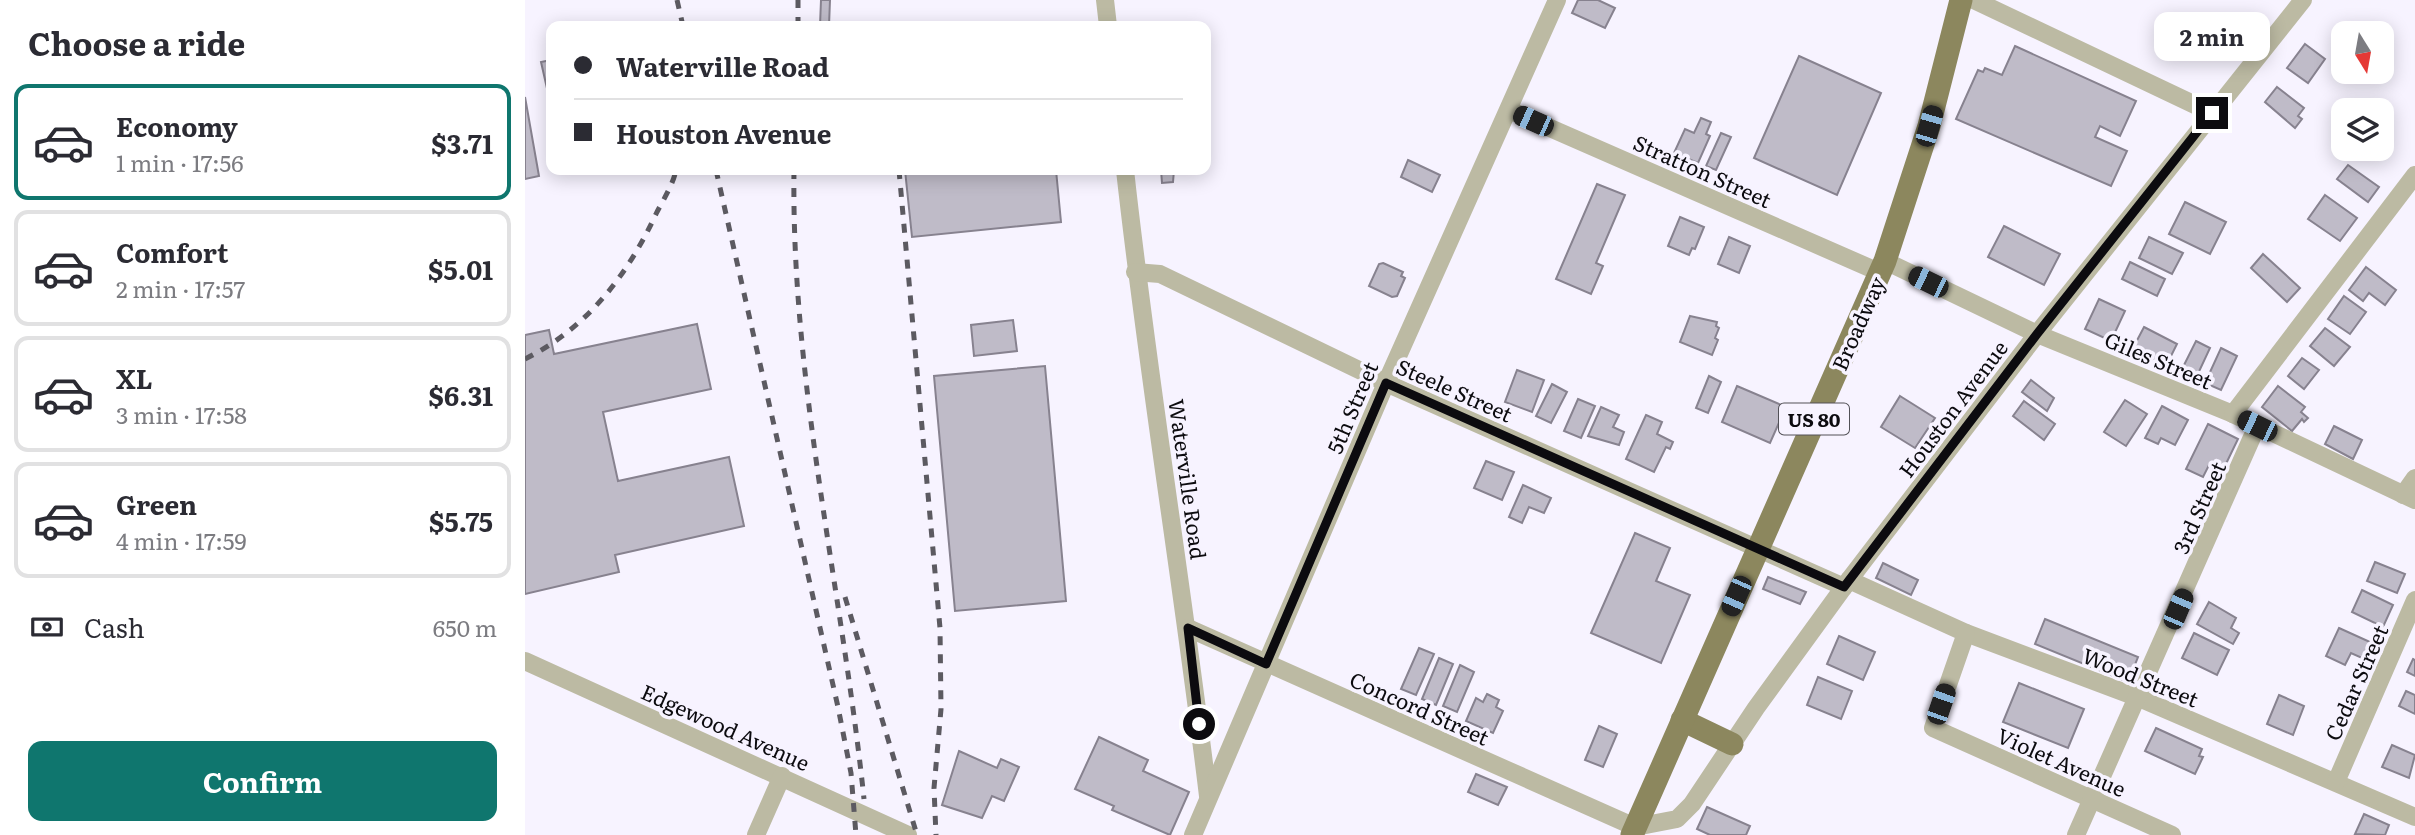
<!DOCTYPE html>
<meta charset="utf-8">
<style>
body{margin:0;font-family:Literata,serif;background:#f7f7f7;color:#2b2b33;height:100vh;display:flex;flex-direction:column;font-size:26px;white-space:nowrap}
*{box-sizing:border-box;margin:0}
p{font-size:23px;color:#7c7c81}
.icon{flex:none;width:38px;height:38px;fill:none;stroke:currentColor;stroke-width:2;stroke-linecap:round;stroke-linejoin:round}
.map{position:relative;flex:1;overflow:hidden}
.sheet{display:flex;flex-direction:column;background:#fff;width:525px}
.sheet>*{flex:none}
.guide{position:absolute;left:21px;top:21px;width:665px;height:154px;border-radius:14px;box-shadow:0 4px 18px #0003;display:grid;align-content:center;height:154px;padding:0 28px;background:#fff}
.needle{width:46px;rotate:169deg}
.buttons{position:absolute;left:1806px;top:21px;display:grid;gap:14px}
.buttons a{display:grid;place-items:center;width:63px;height:63px;border-radius:14px;background:#fff;box-shadow:0 4px 18px #0003;font-size:35px}
.end{position:absolute;width:32px;height:32px;margin:-16px;border:9px solid #0c0b0f;background:#fff;box-shadow:0 0 0 4px #fff}
.from{border-radius:50%}
.bubble{position:absolute;height:49px;border-radius:14px;background:#fff;box-shadow:0 4px 18px #0003;font-size:23px;font-weight:700;line-height:49px;text-align:center}
.car{position:absolute;width:21px;height:42px;margin:-21px -10px;border-radius:9px;box-shadow:0 0 5px 2px #0007;background:linear-gradient(#222 24%,#8ab4d8 0 40%,#222 0 76%,#8ab4d8 0 86%,#222 0)}
.guide b{display:flex;align-items:center;gap:24px;height:66px;font-size:26px}
.guide b+b{border-top:2px solid #e1e1e2}
.guide i{width:18px;height:18px;background:#2b2b33}
ul{padding:0;list-style:none}
li{display:flex;align-items:center;gap:21px;height:116px;margin:0 14px 10px;padding:0 14px;border:4px solid #e1e1e2;border-radius:14px}
li div{flex:1}
li b{display:block;font-size:26px}
li em{font-style:normal;font-weight:700}
li.active{border-color:#0f766e}
li>.icon{width:63px;height:63px;stroke-width:1.5}
h2{padding:0 28px;font-size:32px;line-height:84px}
.pay{display:flex;align-items:center;gap:18px;height:77px;padding:0 28px;font-size:26px}
.pay p{margin-inline-start:auto}
.cta{display:flex;gap:14px;margin-top:auto;padding:14px 28px}
.cta a{flex:1;height:80px;border-radius:14px;background:#0f766e;color:#fff;font-size:28px;font-weight:700;line-height:80px;text-align:center}
main{display:flex;flex:1;min-height:0}
.map>svg:first-child{display:block}
.building{fill:#bfbbc8;stroke:#87828f;stroke-width:2}
.lines{fill:none;stroke-linecap:round;stroke-linejoin:round}
.minor{stroke:#bcbaa3;stroke-width:18}
.major{stroke:#8c875e;stroke-width:23}
.rail{stroke:#5c5a61;stroke-width:5;stroke-dasharray:9 9;stroke-linecap:butt}
.route{stroke:#0c0b0f;stroke-width:9}
.labels{text-anchor:middle;dominant-baseline:central;stroke-width:7;stroke-linejoin:round;paint-order:stroke}
.shield{fill:#f7f3ff;stroke:#525157;stroke-width:2}
.shield-label{font-size:19px;font-weight:bold;fill:#0c0b0f}
.street-label{font-size:21px;fill:#0c0b0f;stroke:#f7f3ff}
</style>
<main>
<section class="sheet">
<h2>Choose a ride</h2>
<ul>
<li class="active"><svg class="icon" aria-label="car" viewBox="0 0 24 24"><path d="M5 17H2v-5l4-1 3-4h7l3 4 3 1v5h-3M9 17h6M6 11h13"/><circle cx="7" cy="17" r="2"/><circle cx="17" cy="17" r="2"/></svg><div><b>Economy</b><p>1 min · 17:56</p></div><em>$3.71</em></li>
<li><svg class="icon" aria-label="car" viewBox="0 0 24 24"><path d="M5 17H2v-5l4-1 3-4h7l3 4 3 1v5h-3M9 17h6M6 11h13"/><circle cx="7" cy="17" r="2"/><circle cx="17" cy="17" r="2"/></svg><div><b>Comfort</b><p>2 min · 17:57</p></div><em>$5.01</em></li>
<li><svg class="icon" aria-label="car" viewBox="0 0 24 24"><path d="M5 17H2v-5l4-1 3-4h7l3 4 3 1v5h-3M9 17h6M6 11h13"/><circle cx="7" cy="17" r="2"/><circle cx="17" cy="17" r="2"/></svg><div><b>XL</b><p>3 min · 17:58</p></div><em>$6.31</em></li>
<li><svg class="icon" aria-label="car" viewBox="0 0 24 24"><path d="M5 17H2v-5l4-1 3-4h7l3 4 3 1v5h-3M9 17h6M6 11h13"/><circle cx="7" cy="17" r="2"/><circle cx="17" cy="17" r="2"/></svg><div><b>Green</b><p>4 min · 17:59</p></div><em>$5.75</em></li>
</ul>
<div class="pay"><svg class="icon" aria-label="cash" viewBox="0 0 24 24"><path d="M3 7h18v10H3z"/><circle cx="12" cy="12" r="2"/></svg>Cash<p>650 m</p></div>
<div class="cta"><a>Confirm</a></div>
</section>
<div class="map">
<svg width="1890" height="835" viewBox="0 0 1890 835">
<rect width="100%" height="100%" fill="#f7f3ff"/>
<g class="building">
<path d="M296,0H305L304,26H295Z"/>
<path d="M1053,0H1073L1090,8L1080,28L1047,13Z"/>
<path d="M1780,44L1800,59L1783,83L1762,68Z"/>
<path d="M1490,46L1611,101L1595,136L1575,126L1570,137L1602,151L1586,186L1431,119L1453,70L1458,72L1460,68L1477,75Z"/>
<path d="M1274,56L1356,93L1312,195L1229,158Z"/>
<path d="M26,60V106L16,62Z"/>
<path d="M1752,87L1779,108L1773,116L1777,119L1770,128L1740,102Z"/>
<path d="M0,97L14,176L0,179Z"/>
<path d="M1176,118L1186,122L1181,134L1185,136L1173,163L1149,153L1160,129L1169,133Z"/>
<path d="M1196,133L1206,137L1191,170L1181,166Z"/>
<path d="M883,160L915,175L907,192L876,177Z"/>
<path d="M1823,165L1854,187L1843,202L1812,179Z"/>
<path d="M380,170H531L536,222L387,237Z"/>
<path d="M636,170H649L648,182L637,183Z"/>
<path d="M1072,184L1100,195L1071,263L1078,266L1066,294L1031,279Z"/>
<path d="M1800,195L1832,218L1815,241L1783,219Z"/>
<path d="M1660,202L1701,222L1685,254L1644,234Z"/>
<path d="M1155,217L1179,227L1170,249L1167,248L1164,255L1143,246Z"/>
<path d="M1479,226L1535,254L1519,285L1463,257Z"/>
<path d="M1204,237L1225,246L1214,273L1193,264Z"/>
<path d="M1624,237L1658,253L1647,274L1614,258Z"/>
<path d="M1738,254L1775,288L1762,302L1726,268Z"/>
<path d="M1605,262L1640,279L1632,296L1597,279Z"/>
<path d="M858,263L878,272L876,276L880,278L872,296L867,297L844,286L854,264Z"/>
<path d="M1841,267L1871,290L1860,305L1844,293L1838,301L1824,290Z"/>
<path d="M1819,296L1841,312L1825,334L1803,319Z"/>
<path d="M1574,299L1600,311L1586,341L1560,329Z"/>
<path d="M1165,316L1192,322L1191,326L1194,328L1190,338L1193,340L1187,355L1155,342Z"/>
<path d="M488,320L492,351L449,356L446,325Z"/>
<path d="M172,324L186,389L78,412L93,481L204,457L219,526L90,555L94,572L0,594V335L24,330L29,354Z"/>
<path d="M1619,327L1652,344L1639,370L1607,350Z"/>
<path d="M1800,328L1825,347L1809,366L1785,346Z"/>
<path d="M1671,341L1685,348L1671,378L1656,371Z"/>
<path d="M1696,348L1712,356L1696,390L1680,383Z"/>
<path d="M1777,358L1794,370L1779,389L1763,376Z"/>
<path d="M520,366L541,601L430,611L409,376Z"/>
<path d="M992,370L1019,380L1007,412L980,402Z"/>
<path d="M1184,376L1196,382L1183,413L1171,408Z"/>
<path d="M1506,380L1529,398L1522,411L1497,392Z"/>
<path d="M1027,384L1042,392L1026,423L1011,416Z"/>
<path d="M1212,386L1261,407L1245,443L1197,422Z"/>
<path d="M1753,386L1780,407L1776,412L1783,418L1779,422L1777,419L1767,431L1737,407Z"/>
<path d="M1375,396L1410,418L1390,448L1356,427Z"/>
<path d="M1053,399L1070,406L1056,438L1039,431Z"/>
<path d="M1600,400L1622,414L1601,446L1579,432Z"/>
<path d="M1499,401L1530,424L1519,440L1488,416Z"/>
<path d="M1637,406L1663,420L1650,445L1636,438L1633,444L1620,438Z"/>
<path d="M1076,407L1094,415L1088,427L1099,432L1094,445L1063,436Z"/>
<path d="M1121,415L1137,422L1132,434L1148,442L1145,449L1141,447L1129,472L1101,459Z"/>
<path d="M1683,424L1713,439L1697,472L1684,465L1678,477L1661,469Z"/>
<path d="M1809,426L1837,440L1828,459L1800,444Z"/>
<path d="M961,461L989,472L977,500L949,488Z"/>
<path d="M998,485L1026,498L1019,513L1004,507L997,523L984,517Z"/>
<path d="M1110,533L1145,548L1131,581L1165,595L1136,663L1066,633Z"/>
<path d="M1850,562L1880,574L1872,593L1842,581Z"/>
<path d="M1358,563L1393,580L1386,595L1351,578Z"/>
<path d="M1243,577L1281,592L1275,604L1238,589Z"/>
<path d="M1837,590L1868,605L1858,627L1827,612Z"/>
<path d="M1684,602L1711,618L1706,628L1714,633L1708,644L1672,624Z"/>
<path d="M1520,619L1613,657L1603,682L1510,644Z"/>
<path d="M1814,628L1845,642L1837,658L1826,653L1820,665L1801,656Z"/>
<path d="M1669,633L1704,650L1692,675L1657,658Z"/>
<path d="M1314,636L1350,652L1338,680L1302,664Z"/>
<path d="M894,648L909,654L891,695L876,689Z"/>
<path d="M914,658L928,664L911,705L897,699Z"/>
<path d="M1888,659L1890,660V676L1882,672Z"/>
<path d="M935,665L949,672L932,712L918,706Z"/>
<path d="M1293,677L1327,691L1316,719L1282,705Z"/>
<path d="M1494,683L1559,709L1543,748L1478,722Z"/>
<path d="M1881,691L1890,695V714L1874,706Z"/>
<path d="M962,694L974,700L971,707L978,711L968,733L941,721L951,698L958,702Z"/>
<path d="M1754,695L1779,706L1768,735L1742,724Z"/>
<path d="M1074,726L1092,734L1078,767L1060,760Z"/>
<path d="M1631,728L1677,749L1674,756L1678,757L1670,774L1620,751Z"/>
<path d="M574,737L623,760L618,771L664,792L645,835L587,810L589,806L550,789Z"/>
<path d="M1867,745L1890,755L1884,778L1857,767Z"/>
<path d="M434,751L472,768L476,759L494,767L479,801L467,796L457,818L417,805Z"/>
<path d="M951,774L982,787L973,805L943,792Z"/>
<path d="M1182,807L1225,826L1221,835H1185L1172,829Z"/>
<path d="M1839,814L1864,825L1860,835L1830,834Z"/>
</g>
<g class="lines">
<g class="minor">
<path d="M580,0L583,26"/>
<path d="M1449,0L1687,113"/>
<path d="M984,110L1354,272"/>
<path d="M600,170C623,379 658,587 683,796"/>
<path d="M1360,261L1512,334L1708,414L1890,500"/>
<path d="M610,272L635,274L861,383L1319,587"/>
<path d="M1708,414L1890,175"/>
<path d="M1878,495L1890,478"/>
<path d="M1324,580L1441,633L1614,698L1890,817"/>
<path d="M663,628L1110,827L1152,819L1167,804L1231,708L1324,580L1512,334L1778,0"/>
<path d="M1441,633L1408,728L1647,835"/>
<path d="M0,661L383,835"/>
<path d="M1811,782L1890,600"/>
<path d="M231,835L257,776"/>
<path d="M668,835L861,383L1032,0"/>
<path d="M1551,835L1732,426"/>
</g>
<g class="major">
<path d="M1157,720L1207,744"/>
<path d="M1107,835L1360,261L1404,126L1436,0"/>
</g>
<g class="rail">
<path d="M152,0L158,26"/>
<path d="M273,26V0"/>
<path d="M191,170L313,707L326,773L331,835"/>
<path d="M269,170C266,381 317,589 339,799"/>
<path d="M374,170L415,628L416,709L409,788L411,835"/>
<path d="M0,359C62,328 102,276 131,214C138,200 148,185 151,170"/>
<path d="M320,597L392,835"/>
</g>
</g>
<g class="lines">
<path class="route" d="M674,724L663,628L741,664L861,383L1319,587L1512,334L1687,113"/>
</g>
<g class="labels">
<rect class="shield" x="1254" y="403.5" width="70" height="31" rx="5"/>
<g class="shield-label">
<text x="1289" y="419">US 80</text>
</g>
<g class="street-label">
<text transform="translate(1178 170) rotate(24)">Stratton Street</text>
<text transform="translate(1332 323) rotate(-66)">Broadway</text>
<text transform="translate(1634 359) rotate(23)">Giles Street</text>
<text transform="translate(930 389) rotate(24)">Steele Street</text>
<text transform="translate(826 407) rotate(-67)">5th Street</text>
<text transform="translate(1427 408) rotate(-53)">Houston Avenue</text>
<text transform="translate(664 479) rotate(82)">Waterville Road</text>
<text transform="translate(1673 507) rotate(-66)">3rd Street</text>
<text transform="translate(1616 676) rotate(22)">Wood Street</text>
<text transform="translate(1830 682) rotate(-66)">Cedar Street</text>
<text transform="translate(895 707) rotate(24)">Concord Street</text>
<text transform="translate(201 726) rotate(24)">Edgewood Avenue</text>
<text transform="translate(1537 761) rotate(24)">Violet Avenue</text>
</g>
</g>
</svg>
<div class="buttons">
<a><svg class="needle" viewBox="-14 -14 28 28"><path d="M0-13l5 13h-10z" fill="#e53935"/><path d="M0 13l5-13h-10z" fill="#7c7c81"/></svg></a>
<a><svg class="icon" aria-label="layers" viewBox="0 0 24 24"><path d="M12 4l9 5-9 5-9-5zM3 14l9 5 9-5"/></svg></a>
</div>
<i class="end from" style="left:674px;top:724px"></i>
<i class="end" style="left:1687px;top:113px"></i>
<div class="bubble" style="left:1629px;top:12px;width:116px">2 min</div>
<i class="car" style="left:1008px;top:121px;rotate:294deg"></i>
<i class="car" style="left:1404px;top:126px;rotate:16deg"></i>
<i class="car" style="left:1403px;top:282px;rotate:296deg"></i>
<i class="car" style="left:1732px;top:426px;rotate:296deg"></i>
<i class="car" style="left:1211px;top:596px;rotate:204deg"></i>
<i class="car" style="left:1653px;top:609px;rotate:23deg"></i>
<i class="car" style="left:1416px;top:704px;rotate:19deg"></i>
<div class="guide">
<b><i class="from"></i>Waterville Road</b>
<b><i></i>Houston Avenue</b>
</div>
</div>
</main>
